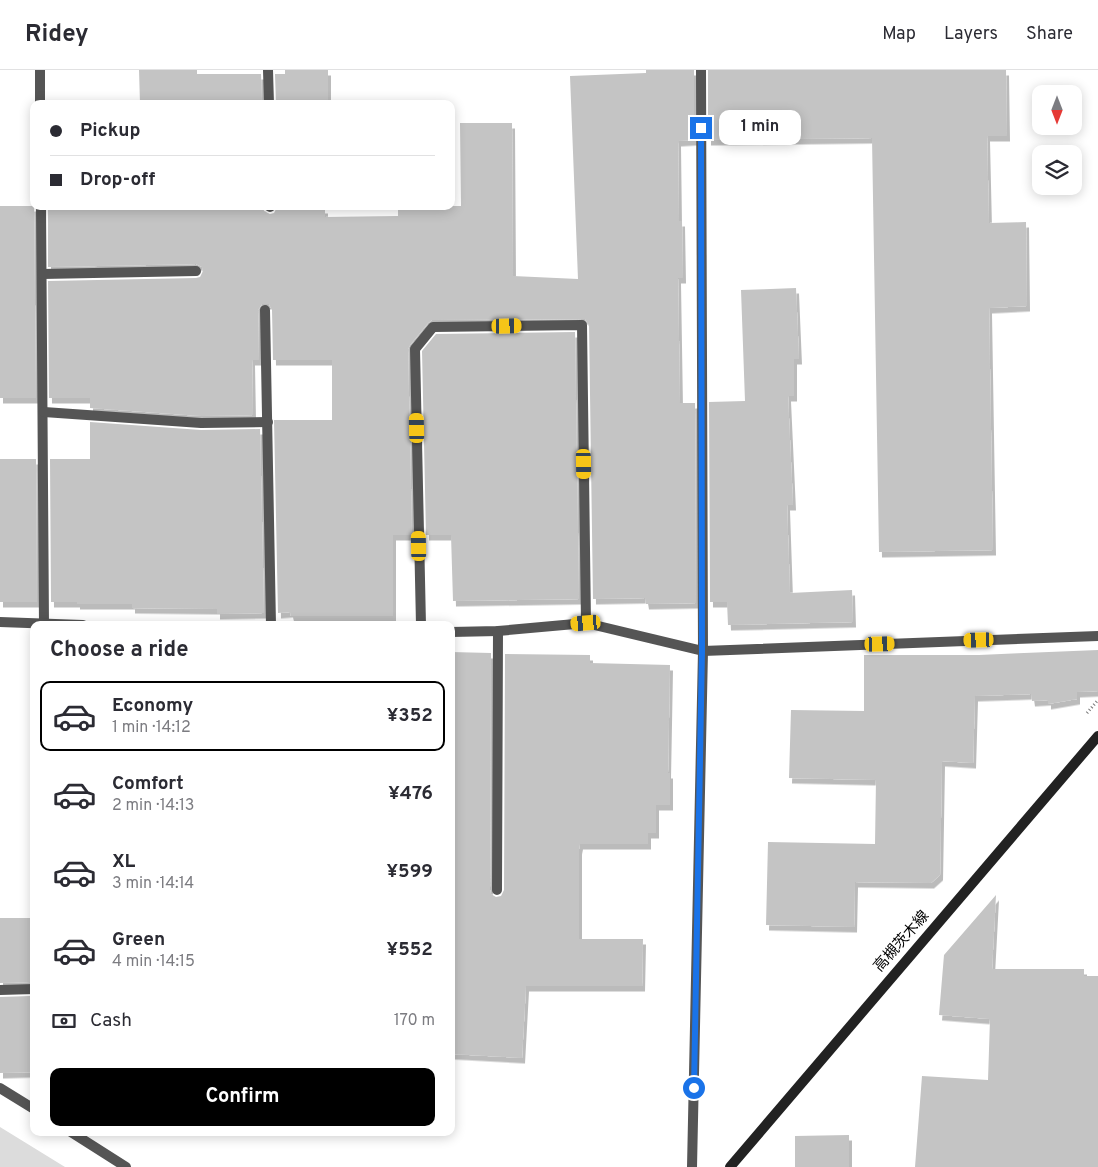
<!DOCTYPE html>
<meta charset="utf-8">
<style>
body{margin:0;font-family:Overpass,"Noto Sans JP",sans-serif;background:#f2f2f3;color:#2b2b33;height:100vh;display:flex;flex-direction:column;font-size:19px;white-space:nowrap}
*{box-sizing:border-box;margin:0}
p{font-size:16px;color:#7c7c81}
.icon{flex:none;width:28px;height:28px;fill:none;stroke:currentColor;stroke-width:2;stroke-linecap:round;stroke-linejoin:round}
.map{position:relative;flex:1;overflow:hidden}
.panel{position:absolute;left:30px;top:551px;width:425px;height:515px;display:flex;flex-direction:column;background:#fff;border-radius:10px;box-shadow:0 2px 12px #0003}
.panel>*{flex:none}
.banner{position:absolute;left:30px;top:30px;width:425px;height:110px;border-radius:10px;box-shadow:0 2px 12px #0003;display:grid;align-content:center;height:110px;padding:0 20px;background:#fff}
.needle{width:32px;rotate:180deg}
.controls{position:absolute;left:1032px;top:15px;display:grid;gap:10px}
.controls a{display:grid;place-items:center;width:50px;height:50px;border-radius:10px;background:#fff;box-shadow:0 2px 12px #0003;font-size:25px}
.end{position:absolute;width:22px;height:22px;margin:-11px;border:6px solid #1a73e8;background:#fff;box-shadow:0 0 0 2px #fff}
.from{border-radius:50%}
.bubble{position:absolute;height:35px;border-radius:10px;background:#fff;box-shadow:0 2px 12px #0003;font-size:16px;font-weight:700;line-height:35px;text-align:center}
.car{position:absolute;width:15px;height:30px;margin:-15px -8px;border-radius:6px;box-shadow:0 0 4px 1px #0007;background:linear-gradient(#f5c518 24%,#345 0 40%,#f5c518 0 76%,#345 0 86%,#f5c518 0)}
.banner b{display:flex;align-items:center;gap:18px;height:48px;font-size:19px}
.banner b+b{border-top:1px solid #e1e1e2}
.banner i{width:12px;height:12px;background:#2b2b33}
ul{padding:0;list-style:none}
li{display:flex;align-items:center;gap:15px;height:70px;margin:0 10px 8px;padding:0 10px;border:2px solid transparent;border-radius:10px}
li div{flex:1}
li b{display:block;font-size:19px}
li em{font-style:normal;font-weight:700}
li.on{border-color:#000}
li>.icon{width:45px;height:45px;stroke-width:1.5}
h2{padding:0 20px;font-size:22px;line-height:60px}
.pay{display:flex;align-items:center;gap:12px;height:55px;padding:0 20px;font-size:19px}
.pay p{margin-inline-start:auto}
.button{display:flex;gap:10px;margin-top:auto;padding:10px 20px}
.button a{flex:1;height:58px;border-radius:10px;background:#000;color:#fff;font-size:20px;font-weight:700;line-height:58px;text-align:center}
header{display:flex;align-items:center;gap:30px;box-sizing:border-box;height:70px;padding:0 25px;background:#fff;border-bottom:1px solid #e1e1e2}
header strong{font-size:24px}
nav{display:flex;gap:28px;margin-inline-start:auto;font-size:18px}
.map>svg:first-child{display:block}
.green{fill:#dcdcdc}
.building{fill:#c4c4c4;filter:url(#shadow)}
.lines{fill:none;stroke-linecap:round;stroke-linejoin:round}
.path{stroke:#777;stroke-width:3;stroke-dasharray:1 2.5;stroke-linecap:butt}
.minor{stroke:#555;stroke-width:10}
.secondary{stroke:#222;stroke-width:10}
.route{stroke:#1a73e8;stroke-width:6}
.labels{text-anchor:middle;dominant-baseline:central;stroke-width:4.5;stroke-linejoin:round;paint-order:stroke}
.street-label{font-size:15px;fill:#000;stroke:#fff}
</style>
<header>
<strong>Ridey</strong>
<nav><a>Map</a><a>Layers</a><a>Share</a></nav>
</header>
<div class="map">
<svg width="1098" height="1097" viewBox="0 0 1098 1097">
<defs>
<filter id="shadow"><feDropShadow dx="3" dy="5.5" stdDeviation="0" flood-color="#0004"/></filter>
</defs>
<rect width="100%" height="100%" fill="#fff"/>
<path class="green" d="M0,1057L65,1097H0Z"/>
<g class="building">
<path d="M139,0H197V4H261L262,34H140Z"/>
<path d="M285,0H328V34H276L275,4H285Z"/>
<path d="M646,0H694V70L678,71L679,151H682L683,208H678L680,333H695L696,533L646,534L645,528L593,529L589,255L585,249L432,250L428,253L410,275L408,279L412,465H393V546H291L290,542L278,543L274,350H332V290H273L272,240L269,234H262L258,240L259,290H252L253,345L201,346L90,338V328H49L48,211L196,208L200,207L203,201L202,197L196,194L48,197V136H263L264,141L270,144L274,143L277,137L325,138V147L398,146V136H461L460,53H512L513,206L578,209L570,6L646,3Z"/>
<path d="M708,0H1006L1007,66H987L989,153L1026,152L1027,236L989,238L993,480L879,482L872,68L708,70Z"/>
<path d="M0,136H34L36,328H0Z"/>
<path d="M796,218L799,289H794V326H788L793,435H787L790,523L852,520L853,552L728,555L727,532H710L709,332L745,331L741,220Z"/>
<path d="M575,262L579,529L453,531L451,465H426L422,281L436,264Z"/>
<path d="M90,352L201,360L260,359L264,543L217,544V539L132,538V534H77V532H51L50,389H90Z"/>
<path d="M0,389H36L37,532H0Z"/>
<path d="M1098,580V621L1077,622V629L1048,634V630L1032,631L1031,624L975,626L973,693L942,691L940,805L931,813L855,812L854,857L766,855L768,772L875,774L876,710L789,708L791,640L864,641V585H979Z"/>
<path d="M451,582L491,583L490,820L491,824L496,827L501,826L504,820L505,584L590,585V593L670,595L668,703H670V735H656V763H648V774H580L579,779V869H643L642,916H526L522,988L451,984Z"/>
<path d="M996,825L992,899H1084V906H1098V1097H915L922,1006L988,1010L990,949L939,945L944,885Z"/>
<path d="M0,848H30V912L0,913Z"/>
<path d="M30,926L34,1002L0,1003V927Z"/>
<path d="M849,1065V1097H795V1066Z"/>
</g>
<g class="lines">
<path class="path" d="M1087,643L1098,630"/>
<g class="minor">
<path d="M40,0V34"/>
<path d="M268,0L269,34"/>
<path d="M41,136L44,555"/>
<path d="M270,136V137"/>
<path d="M42,204L196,201"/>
<path d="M265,240L271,555"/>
<path d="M44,342L201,353L268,352"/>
<path d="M0,552L83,555"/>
<path d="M421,555L415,279L433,257L582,255L586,553"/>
<path d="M451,562L498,561L586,553L703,581L1098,566"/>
<path d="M497,820L498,561"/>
<path d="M0,920L34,919"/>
<path d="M0,1018L34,1039"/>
<path d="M71,1062L126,1097"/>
<path d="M692,1097L703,581L701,0"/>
</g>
<path class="secondary" d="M730,1097L1098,666"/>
</g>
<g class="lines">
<path class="route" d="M694,1018L702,581L701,58"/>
</g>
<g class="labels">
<g class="street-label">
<text transform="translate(902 872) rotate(-49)">高槻茨木線</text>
</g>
</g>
</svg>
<div class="controls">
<a><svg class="needle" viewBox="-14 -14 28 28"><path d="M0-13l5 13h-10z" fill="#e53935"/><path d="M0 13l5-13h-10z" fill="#7c7c81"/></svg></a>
<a><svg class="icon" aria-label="layers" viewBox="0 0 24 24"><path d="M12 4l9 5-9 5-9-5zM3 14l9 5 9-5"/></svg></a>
</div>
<i class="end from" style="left:694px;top:1018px"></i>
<i class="end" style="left:701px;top:58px"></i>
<div class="bubble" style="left:719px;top:40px;width:82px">1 min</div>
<i class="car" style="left:507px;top:256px;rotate:89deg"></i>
<i class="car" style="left:417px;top:358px;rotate:359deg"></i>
<i class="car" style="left:584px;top:394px;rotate:179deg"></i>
<i class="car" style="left:419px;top:476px;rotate:359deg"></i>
<i class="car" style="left:586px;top:553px;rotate:265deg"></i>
<i class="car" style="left:979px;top:570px;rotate:268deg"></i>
<i class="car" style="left:880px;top:574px;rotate:88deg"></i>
<div class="banner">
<b><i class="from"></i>Pickup</b>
<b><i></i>Drop-off</b>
</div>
<section class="panel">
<h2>Choose a ride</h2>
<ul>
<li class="on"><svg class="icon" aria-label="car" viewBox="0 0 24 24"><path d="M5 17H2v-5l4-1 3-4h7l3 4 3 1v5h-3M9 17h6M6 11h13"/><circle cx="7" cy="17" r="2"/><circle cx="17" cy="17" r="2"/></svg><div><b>Economy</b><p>1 min · 14:12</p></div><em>¥352</em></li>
<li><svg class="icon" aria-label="car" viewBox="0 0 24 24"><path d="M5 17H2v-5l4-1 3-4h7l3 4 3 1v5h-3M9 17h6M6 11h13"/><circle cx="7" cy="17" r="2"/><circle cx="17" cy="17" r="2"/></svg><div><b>Comfort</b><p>2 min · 14:13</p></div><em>¥476</em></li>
<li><svg class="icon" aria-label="car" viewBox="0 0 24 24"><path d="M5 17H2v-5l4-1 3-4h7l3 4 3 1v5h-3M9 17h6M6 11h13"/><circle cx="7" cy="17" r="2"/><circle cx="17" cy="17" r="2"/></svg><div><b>XL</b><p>3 min · 14:14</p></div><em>¥599</em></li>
<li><svg class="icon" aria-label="car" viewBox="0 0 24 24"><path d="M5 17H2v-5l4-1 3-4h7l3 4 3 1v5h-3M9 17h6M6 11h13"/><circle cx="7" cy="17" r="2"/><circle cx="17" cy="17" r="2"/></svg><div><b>Green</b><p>4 min · 14:15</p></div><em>¥552</em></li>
</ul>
<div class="pay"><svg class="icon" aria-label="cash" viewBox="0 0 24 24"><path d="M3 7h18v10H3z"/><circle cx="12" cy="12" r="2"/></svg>Cash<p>170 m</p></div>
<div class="button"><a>Confirm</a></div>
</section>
</div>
